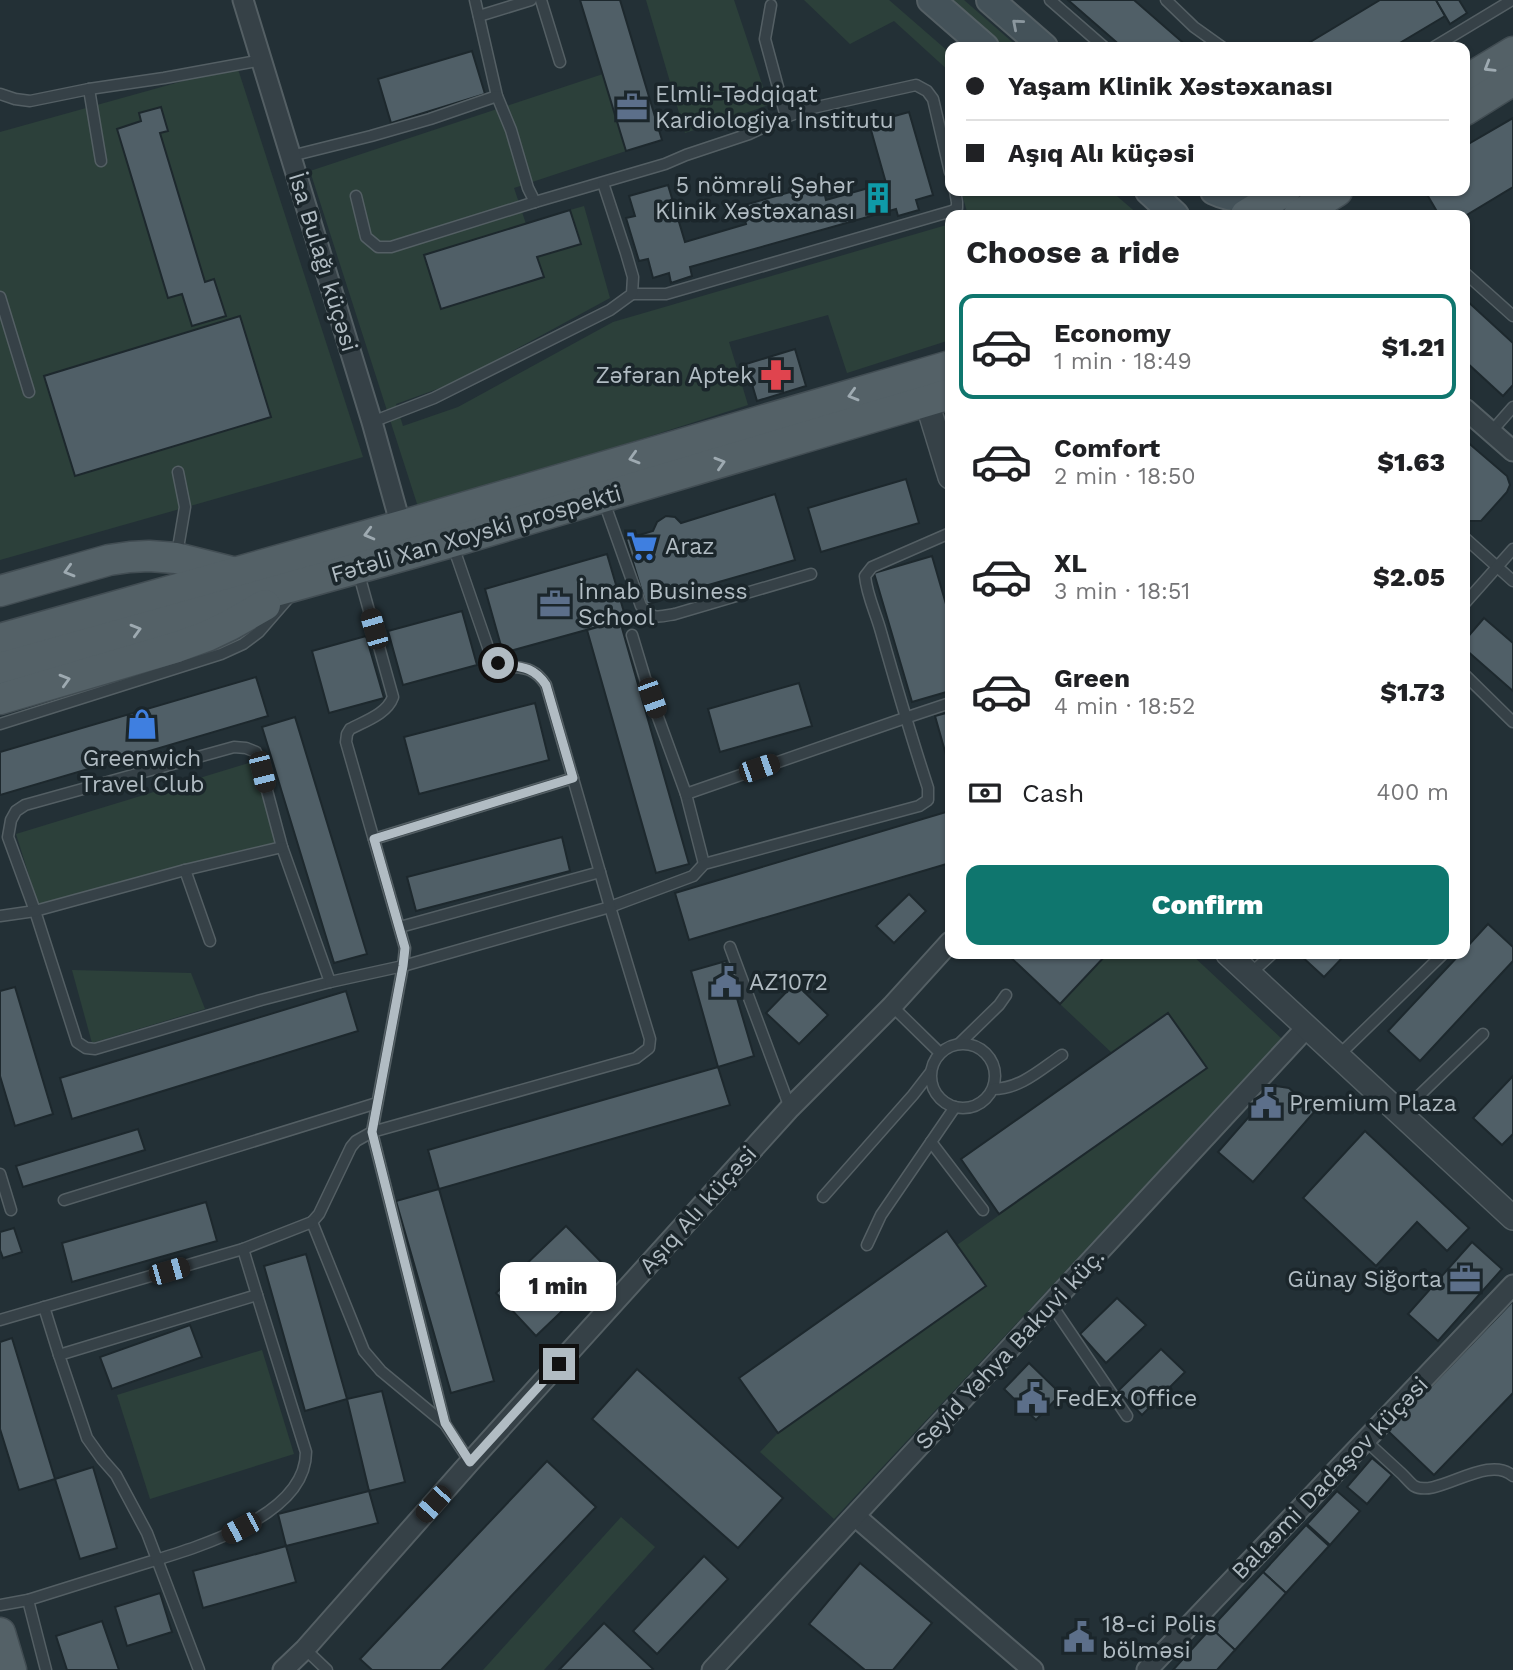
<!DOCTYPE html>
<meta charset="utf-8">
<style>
body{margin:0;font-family:"Work Sans",sans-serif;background:#f2f2f2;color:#202124;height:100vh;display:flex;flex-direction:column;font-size:26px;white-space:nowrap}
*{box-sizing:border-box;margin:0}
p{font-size:23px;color:#757577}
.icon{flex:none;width:38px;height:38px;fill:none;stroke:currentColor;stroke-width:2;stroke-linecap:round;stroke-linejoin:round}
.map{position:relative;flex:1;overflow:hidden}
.sheet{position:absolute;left:945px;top:210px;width:525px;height:749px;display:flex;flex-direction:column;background:#fff;border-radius:14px;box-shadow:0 2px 5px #0004}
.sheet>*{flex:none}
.guide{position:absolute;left:945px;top:42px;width:525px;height:154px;border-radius:14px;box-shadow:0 2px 5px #0004;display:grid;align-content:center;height:154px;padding:0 21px;background:#fff}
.end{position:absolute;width:32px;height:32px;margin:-16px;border:9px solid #b1bcc3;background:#111;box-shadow:0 0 0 4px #111}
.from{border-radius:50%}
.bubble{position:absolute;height:49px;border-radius:14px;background:#fff;box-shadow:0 2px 5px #0004;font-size:23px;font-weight:800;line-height:49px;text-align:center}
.car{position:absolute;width:21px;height:42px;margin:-21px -10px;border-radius:9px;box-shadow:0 0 5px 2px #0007;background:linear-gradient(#222 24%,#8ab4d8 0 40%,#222 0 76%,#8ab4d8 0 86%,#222 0)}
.guide b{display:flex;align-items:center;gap:24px;height:66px;font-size:26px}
.guide b+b{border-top:2px solid #e0e0e0}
.guide i{width:18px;height:18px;background:#202124}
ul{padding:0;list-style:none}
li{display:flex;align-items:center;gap:21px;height:105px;margin:0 14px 10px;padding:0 7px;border:4px solid transparent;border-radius:14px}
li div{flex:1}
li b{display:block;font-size:26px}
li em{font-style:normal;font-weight:800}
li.selected{border-color:#0f766e}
li>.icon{width:63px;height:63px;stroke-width:1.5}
h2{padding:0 21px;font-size:32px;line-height:84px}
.pay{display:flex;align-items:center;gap:18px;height:77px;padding:0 21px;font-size:26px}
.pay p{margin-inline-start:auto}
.button{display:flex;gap:14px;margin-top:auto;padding:14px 21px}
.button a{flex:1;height:80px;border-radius:14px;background:#0f766e;color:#fff;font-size:28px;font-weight:800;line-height:80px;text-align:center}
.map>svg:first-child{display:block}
.green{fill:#2c403a}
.building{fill:#505f67;stroke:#1d282d;stroke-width:2}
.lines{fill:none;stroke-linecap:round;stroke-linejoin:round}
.service-casing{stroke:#545f64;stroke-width:13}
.minor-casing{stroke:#545f64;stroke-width:23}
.tertiary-casing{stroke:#545f64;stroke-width:26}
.secondary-casing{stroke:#545f64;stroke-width:30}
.primary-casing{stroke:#424d53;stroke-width:33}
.service{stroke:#364147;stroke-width:10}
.minor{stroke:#364147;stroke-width:19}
.tertiary{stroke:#364147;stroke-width:23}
.secondary{stroke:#445259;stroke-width:26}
.primary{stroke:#546167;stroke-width:30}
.oneway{stroke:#8b979e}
.oneway2{stroke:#9eaab1}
.route{stroke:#b1bcc3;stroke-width:9}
.labels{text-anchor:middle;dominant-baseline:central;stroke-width:7;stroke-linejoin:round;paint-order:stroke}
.poi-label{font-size:23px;fill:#b1bcc3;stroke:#1b262b;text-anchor:start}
.street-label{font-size:23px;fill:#b1bcc3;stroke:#1b262b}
</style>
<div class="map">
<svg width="1513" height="1670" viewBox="0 0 1513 1670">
<rect width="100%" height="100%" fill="#233036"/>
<g class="green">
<path d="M646,0H734L769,105L685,133Z"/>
<path d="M804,0H889L950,53V72L894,21L850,44Z"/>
<path d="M946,0H964L1018,47H1000Z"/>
<path d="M237,66L363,457L0,560V132Z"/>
<path d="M603,74L626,151L514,188L526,224L424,255L441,309L544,278L537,257L580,244L570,210L584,206L610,298L454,383L396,404L403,426L458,407L613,322L950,224V340L847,373L828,315L729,342L748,405L419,510L310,171Z"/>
<path d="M961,191H1111L1139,215H968Z"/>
<path d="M252,762L277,843L41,914L16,834Z"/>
<path d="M1107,954H1191L1282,1039L834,1519L760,1452L778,1433L985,1287L957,1245L1207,1068L1168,1013L1112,1053L1060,1004Z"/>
<path d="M72,970L191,973L205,1009L92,1043Z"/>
<path d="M262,1350L294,1454L150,1499L117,1395Z"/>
<path d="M621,1517L655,1547L544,1670H483Z"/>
</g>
<g class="building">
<path d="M580,0H620L662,140L626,151Z"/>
<path d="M1068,0H1134L1188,47H1122Z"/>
<path d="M1380,0H1436L1445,16L1393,47H1302Z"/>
<path d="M1436,0H1459L1467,13L1450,24Z"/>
<path d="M472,51L485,94L391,123L378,79Z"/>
<path d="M161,107L168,131L160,133L205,282L214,279L226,316L192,326L182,294L168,298L117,129L141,121L139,113Z"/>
<path d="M909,112L933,195L916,200L919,210L898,216L896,209L690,267L692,276L671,283L669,273L653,278L648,259L639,261L626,218L635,216L629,196L668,185L685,242L746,224L741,206L822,183L826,200L886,183L869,123Z"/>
<path d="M1513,118V187L1465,216L1439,215L1425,191H1465V146Z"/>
<path d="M570,210L581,244L537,257L544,277L441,309L424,255Z"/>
<path d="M1465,299L1513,343V385L1503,396L1465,361Z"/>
<path d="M240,316L271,417L75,476L44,376Z"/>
<path d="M795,349L806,386L757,401L746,364Z"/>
<path d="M1465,440L1507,476L1510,485L1507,492L1481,521H1465Z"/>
<path d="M906,479L919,523L821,552L808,508Z"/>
<path d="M775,494L795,560L698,588L688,596L676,595L646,605L626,539L653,531L657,522L666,516L675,517L681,523Z"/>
<path d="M607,554L626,619L503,653L485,589Z"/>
<path d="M932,556L950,618V691L912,702L874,573Z"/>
<path d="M462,611L477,665L403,685L388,631Z"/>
<path d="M1484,618L1513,643V691L1465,649V640Z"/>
<path d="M620,621L689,864L656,873L587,630Z"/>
<path d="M366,636L384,698L329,713L312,651Z"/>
<path d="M256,677L268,716L0,795V752Z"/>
<path d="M799,683L812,726L720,752L708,709Z"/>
<path d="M535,703L549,760L419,794L404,737Z"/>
<path d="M950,712V769L935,716Z"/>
<path d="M295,717L367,954L334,963L262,727Z"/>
<path d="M946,812L950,825V863L689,940L675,893Z"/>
<path d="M562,837L570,871L416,911L407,877Z"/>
<path d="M909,894L926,911L894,943L876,926Z"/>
<path d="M1488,924L1513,947V961L1420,1061L1388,1031L1460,954H1465V949Z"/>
<path d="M1007,954H1107L1060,1004Z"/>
<path d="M1299,954H1346L1324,977Z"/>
<path d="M726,961L754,1056L718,1067L691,971Z"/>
<path d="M795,983L828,1015L799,1044L766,1013Z"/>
<path d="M15,987L53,1114L15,1126L0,1076V991Z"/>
<path d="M346,991L358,1031L72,1119L60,1078Z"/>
<path d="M1168,1013L1207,1068L999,1214L961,1159Z"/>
<path d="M718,1067L730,1105L439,1189L428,1150Z"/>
<path d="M1513,1076V1134L1502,1145L1473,1118Z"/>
<path d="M1276,1086L1289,1088L1315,1111L1253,1182L1218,1152Z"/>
<path d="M138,1129L145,1150L23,1187L16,1166Z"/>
<path d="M1365,1131L1469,1228L1447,1251L1417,1222L1376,1266L1303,1198Z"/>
<path d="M439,1189L494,1381L451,1393L396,1201Z"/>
<path d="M206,1202L217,1241L72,1282L62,1243Z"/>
<path d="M566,1226L607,1268L536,1336L496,1293Z"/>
<path d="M14,1228L22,1252L3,1258L0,1250V1232Z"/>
<path d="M947,1231L986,1286L778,1433L739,1378Z"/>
<path d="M1472,1242L1502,1269L1438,1341L1408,1314Z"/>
<path d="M306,1254L347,1399L305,1411L264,1266Z"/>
<path d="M1117,1298L1146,1325L1106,1363L1080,1334Z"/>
<path d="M1513,1301V1393L1434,1475L1388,1431Z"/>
<path d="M190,1325L202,1357L112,1389L100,1357Z"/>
<path d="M12,1338L55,1479L19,1490L0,1429V1342Z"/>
<path d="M1161,1349L1185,1372L1142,1415L1118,1391Z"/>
<path d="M1029,1363L1061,1394L1036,1420L1004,1389Z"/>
<path d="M637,1369L783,1498L738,1548L592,1419Z"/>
<path d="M382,1391L405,1482L369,1491L347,1399Z"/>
<path d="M1372,1458L1392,1475L1367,1504L1347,1487Z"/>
<path d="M547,1461L596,1507L441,1670H372L360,1659Z"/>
<path d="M93,1467L117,1548L80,1559L55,1479Z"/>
<path d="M369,1491L378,1523L286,1546L278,1514Z"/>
<path d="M1337,1491L1360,1511L1330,1545L1307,1524Z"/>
<path d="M1306,1525L1329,1546L1286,1593L1263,1572Z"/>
<path d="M286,1546L296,1582L203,1608L193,1571Z"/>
<path d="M704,1556L728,1579L657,1654L633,1631Z"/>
<path d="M860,1563L932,1623L893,1670H865L809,1624Z"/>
<path d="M1263,1572L1286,1593L1235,1650L1211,1628Z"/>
<path d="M160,1593L172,1632L127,1646L115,1607Z"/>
<path d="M102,1621L119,1670H67L56,1636Z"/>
<path d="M604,1623L653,1669L652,1670H559Z"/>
<path d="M1211,1628L1235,1650L1217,1670H1173Z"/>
</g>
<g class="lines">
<defs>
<g id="service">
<path d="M475,0L497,96L511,130L528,188L535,202L665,164L686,155L749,134L786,117L808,109L916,85L927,91L933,99L950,172"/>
<path d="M541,0L560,62"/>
<path d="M1050,0L1104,47"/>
<path d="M1166,0L1194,27L1222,47"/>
<path d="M771,5L765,39L786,117"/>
<path d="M479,16L531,0"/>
<path d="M1434,47L1512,0"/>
<path d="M89,89L101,161"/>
<path d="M0,94L15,99L30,101L89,89L164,78L262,60"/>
<path d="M291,156L371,136L430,119L497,96"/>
<path d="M356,196L366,237L378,247H391L535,202"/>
<path d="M1465,273L1513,316"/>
<path d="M632,294H666L952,211L957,208V202L955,191"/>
<path d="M0,297L29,392"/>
<path d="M372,422L434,398L610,310L632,294L633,277L626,253L603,183"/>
<path d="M1491,432L1513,407"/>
<path d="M603,499L641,606C653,620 658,617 675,614L811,574"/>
<path d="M1465,538L1513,581"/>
<path d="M177,554L185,507L178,472"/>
<path d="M358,571L393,697C387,714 365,721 350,729L347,734L346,742L405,948L403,966L372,1132L356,1141L351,1147L319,1214L312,1222L364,1351L381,1371L445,1424L470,1462"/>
<path d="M1465,603L1513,549"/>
<path d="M632,635L651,698L686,794L704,864"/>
<path d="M1465,675L1513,722"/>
<path d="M0,724L221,654L243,644L259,632L292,594"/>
<path d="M234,747L246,748L256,752L262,772L282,847L330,982L261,1000L95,1049L86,1048L77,1042L35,911L8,837L11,820L16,811L25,805Z"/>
<path d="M686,794L905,718L950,703"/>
<path d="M374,839L573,778"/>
<path d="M185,870L210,941"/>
<path d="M0,916L35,911L185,870L282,847"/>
<path d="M400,927L600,872"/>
<path d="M730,947L790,1108"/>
<path d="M1250,974L1272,954"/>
<path d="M330,982L403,966L610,907L693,876L704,864L919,806L928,800V788C911,736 896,685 881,632C876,613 867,596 865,576L872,567L950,533"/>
<path d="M892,1006L940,1053"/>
<path d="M960,1043L999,1005L1006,995"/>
<circle cx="963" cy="1076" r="32"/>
<path d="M1339,1055L1443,954"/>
<path d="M993,1089C1020,1089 1040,1070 1062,1055"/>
<path d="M1401,1113L1483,1034"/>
<path d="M931,1142L983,1210"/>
<path d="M0,1174L11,1210"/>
<path d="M823,1197L913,1095L930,1073"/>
<path d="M64,1200L377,1103"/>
<path d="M867,1245L881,1215L955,1107"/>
<path d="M1051,1304L1127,1416"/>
<path d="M44,1307L59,1355"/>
<path d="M0,1320L243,1249L312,1222"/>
<path d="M445,1424L372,1132L636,1058L649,1048L650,1039L610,907L546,685C529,658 510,674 492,659L453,546"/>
<path d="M1366,1441C1378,1452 1390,1463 1402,1474C1406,1478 1410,1483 1414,1486C1437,1499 1487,1453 1513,1476"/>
<path d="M28,1600L46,1670"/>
<path d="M0,1605L28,1600C62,1589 96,1579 130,1568C183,1551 306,1521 306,1452L257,1295"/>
<path d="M305,1649L327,1670"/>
<path d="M199,1670L147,1533L116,1475L102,1459L87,1438L59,1355L257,1295L243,1249"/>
</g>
<g id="minor">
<path d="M243,0L372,422L401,526"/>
<path d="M1465,409L1513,451"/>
<path d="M855,1516L1033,1670"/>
<path d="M283,1670L305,1649L470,1462L790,1108L892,1006L950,942"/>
<path d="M712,1670L1307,1027"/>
<path d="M1147,1670L1513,1285"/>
</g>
<g id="tertiary">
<path d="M922,386L950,477"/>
<path d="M1228,954L1513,1218"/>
</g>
<g id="secondary">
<path d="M931,0L985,47"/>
<path d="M990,0L1044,47"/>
<path d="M1149,191L1175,215"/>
<path d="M1214,191C1235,201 1255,199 1277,192"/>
</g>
<g id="primary">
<path d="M1465,81L1513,52"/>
<path d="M1465,110L1513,80"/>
<path d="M1246,215L1285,191"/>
<path d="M1299,215L1337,191"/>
<path d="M0,591L109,560L130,557L149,556L176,558L232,572"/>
<path d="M0,639L401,526L950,366"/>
<path d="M0,668L451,542L950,394"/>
<path d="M0,699L177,647L207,636L230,625L265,605"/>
<path d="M0,1633L11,1670"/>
</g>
</defs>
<use href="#service" class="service-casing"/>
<use href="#minor" class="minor-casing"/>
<use href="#tertiary" class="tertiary-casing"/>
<use href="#secondary" class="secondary-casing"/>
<use href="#primary" class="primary-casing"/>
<use href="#service" class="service"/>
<use href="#minor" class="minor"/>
<use href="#tertiary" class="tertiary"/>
<use href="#secondary" class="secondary"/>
<use href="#primary" class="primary"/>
</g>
<defs><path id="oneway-chevron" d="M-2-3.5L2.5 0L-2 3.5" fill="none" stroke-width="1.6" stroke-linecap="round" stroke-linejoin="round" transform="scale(1.75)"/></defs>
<use class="oneway" href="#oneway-chevron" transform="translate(1017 24) rotate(-139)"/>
<g class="oneway2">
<use href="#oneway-chevron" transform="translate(1489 67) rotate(149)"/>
<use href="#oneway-chevron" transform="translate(853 395) rotate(164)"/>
<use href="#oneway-chevron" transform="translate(634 458) rotate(164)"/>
<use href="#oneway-chevron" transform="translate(720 463) rotate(-17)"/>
<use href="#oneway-chevron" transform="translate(369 534) rotate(165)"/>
<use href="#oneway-chevron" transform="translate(69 571) rotate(164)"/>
<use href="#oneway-chevron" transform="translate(136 630) rotate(-16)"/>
<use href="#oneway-chevron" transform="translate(65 680) rotate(-16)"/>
</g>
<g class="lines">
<path class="route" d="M498,663C518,667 533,665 546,685L573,778L374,839L405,948L403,966L372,1132L445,1423L470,1462L559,1364"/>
</g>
<defs>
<symbol id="office-bare" viewBox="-9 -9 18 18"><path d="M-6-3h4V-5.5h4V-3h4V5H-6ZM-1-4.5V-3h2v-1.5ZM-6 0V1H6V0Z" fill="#5c6f8a" stroke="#1b262b" stroke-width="2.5" paint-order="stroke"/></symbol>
<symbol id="building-bare" viewBox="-9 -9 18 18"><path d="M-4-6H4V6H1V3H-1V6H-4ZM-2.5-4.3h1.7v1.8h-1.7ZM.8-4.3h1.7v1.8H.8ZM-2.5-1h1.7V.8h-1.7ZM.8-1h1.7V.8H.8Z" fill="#0f9aa8" stroke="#1b262b" stroke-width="2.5" paint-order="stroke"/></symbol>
<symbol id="pharmacy-bare" viewBox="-9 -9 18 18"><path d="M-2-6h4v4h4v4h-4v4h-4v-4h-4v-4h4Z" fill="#e0444e" stroke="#1b262b" stroke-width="2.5" paint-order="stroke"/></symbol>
<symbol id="supermarket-bare" viewBox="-9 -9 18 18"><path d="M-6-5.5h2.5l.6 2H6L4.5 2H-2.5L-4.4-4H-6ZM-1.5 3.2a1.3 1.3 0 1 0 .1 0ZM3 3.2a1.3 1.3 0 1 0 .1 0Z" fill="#3f7fe0" stroke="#1b262b" stroke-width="2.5" paint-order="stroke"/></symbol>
<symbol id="shop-bare" viewBox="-9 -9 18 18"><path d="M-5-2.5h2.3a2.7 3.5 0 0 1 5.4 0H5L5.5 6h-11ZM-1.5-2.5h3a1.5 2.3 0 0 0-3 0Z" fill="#3f7fe0" stroke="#1b262b" stroke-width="2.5" paint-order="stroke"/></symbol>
<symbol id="civic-bare" viewBox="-9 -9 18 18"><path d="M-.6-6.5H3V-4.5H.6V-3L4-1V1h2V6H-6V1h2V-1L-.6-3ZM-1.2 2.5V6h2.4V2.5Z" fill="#5c6f8a" stroke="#1b262b" stroke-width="2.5" paint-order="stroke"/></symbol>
</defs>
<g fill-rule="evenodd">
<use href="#office-bare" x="610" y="85" width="44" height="44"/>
<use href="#building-bare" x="856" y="176" width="44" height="44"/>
<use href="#pharmacy-bare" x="754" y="353" width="44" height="44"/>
<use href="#supermarket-bare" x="620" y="524" width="44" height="44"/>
<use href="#office-bare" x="533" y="582" width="44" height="44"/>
<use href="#shop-bare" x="120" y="702" width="44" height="44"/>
<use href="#civic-bare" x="704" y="960" width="44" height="44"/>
<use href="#civic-bare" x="1244" y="1081" width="44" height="44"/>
<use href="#office-bare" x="1443" y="1257" width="44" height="44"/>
<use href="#civic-bare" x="1010" y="1376" width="44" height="44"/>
<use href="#civic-bare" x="1057" y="1615" width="44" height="44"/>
</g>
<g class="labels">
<g class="poi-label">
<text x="655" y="94">Elmli-Tədqiqat<tspan x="655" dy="26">Kardiologiya İnstitutu</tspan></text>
<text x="855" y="185" text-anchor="end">5 nömrəli Şəhər<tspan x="855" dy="26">Klinik Xəstəxanası</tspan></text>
<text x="753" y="375" text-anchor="end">Zəfəran Aptek</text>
<text x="665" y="546">Araz</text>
<text x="578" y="591">İnnab Business<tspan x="578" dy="26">School</tspan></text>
<text x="142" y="758" text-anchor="middle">Greenwich<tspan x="142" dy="26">Travel Club</tspan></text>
<text x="749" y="982">AZ1072</text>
<text x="1289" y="1103">Premium Plaza</text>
<text x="1442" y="1279" text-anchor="end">Günay Siğorta</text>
<text x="1055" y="1398">FedEx Office</text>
<text x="1102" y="1624">18-ci Polis<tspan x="1102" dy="26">bölməsi</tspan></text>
</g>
<g class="street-label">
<text transform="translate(323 262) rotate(73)">İsa Bulağı küçəsi</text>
<text transform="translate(476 534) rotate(-16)">Fətəli Xan Xoyski prospekti</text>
<text transform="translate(698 1210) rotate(-48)">Aşıq Alı küçəsi</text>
<text transform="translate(1010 1349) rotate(-47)">Seyid Yəhya Bakuvi küç.</text>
<text transform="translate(1330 1478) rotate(-46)">Balaəmi Dadaşov küçəsi</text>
</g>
</g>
</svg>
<i class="end from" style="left:498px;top:663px"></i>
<i class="end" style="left:559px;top:1364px"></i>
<div class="bubble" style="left:500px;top:1262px;width:116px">1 min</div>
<i class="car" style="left:374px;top:629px;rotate:344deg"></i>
<i class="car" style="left:652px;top:698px;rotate:160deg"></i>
<i class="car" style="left:759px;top:768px;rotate:71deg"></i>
<i class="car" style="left:262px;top:772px;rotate:166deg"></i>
<i class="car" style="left:169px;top:1271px;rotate:74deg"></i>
<i class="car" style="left:433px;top:1504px;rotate:222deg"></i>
<i class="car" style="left:241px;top:1528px;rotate:242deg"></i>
<div class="guide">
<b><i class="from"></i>Yaşam Klinik Xəstəxanası</b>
<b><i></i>Aşıq Alı küçəsi</b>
</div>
<section class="sheet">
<h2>Choose a ride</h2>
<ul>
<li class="selected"><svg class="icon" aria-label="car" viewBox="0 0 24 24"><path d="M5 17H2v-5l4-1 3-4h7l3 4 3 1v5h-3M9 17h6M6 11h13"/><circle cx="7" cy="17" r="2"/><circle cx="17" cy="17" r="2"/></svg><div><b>Economy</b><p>1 min · 18:49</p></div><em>$1.21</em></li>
<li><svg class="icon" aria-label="car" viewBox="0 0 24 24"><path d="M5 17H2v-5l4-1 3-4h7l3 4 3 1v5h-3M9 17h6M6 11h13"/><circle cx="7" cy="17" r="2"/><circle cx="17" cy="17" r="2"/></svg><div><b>Comfort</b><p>2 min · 18:50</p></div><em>$1.63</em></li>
<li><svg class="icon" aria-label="car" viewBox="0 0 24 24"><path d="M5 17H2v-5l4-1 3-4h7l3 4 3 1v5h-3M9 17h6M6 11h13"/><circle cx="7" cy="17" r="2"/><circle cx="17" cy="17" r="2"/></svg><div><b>XL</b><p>3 min · 18:51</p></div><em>$2.05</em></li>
<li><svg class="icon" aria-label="car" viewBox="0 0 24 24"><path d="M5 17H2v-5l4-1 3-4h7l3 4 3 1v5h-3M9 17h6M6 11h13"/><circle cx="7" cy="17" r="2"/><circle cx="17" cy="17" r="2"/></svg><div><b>Green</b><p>4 min · 18:52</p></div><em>$1.73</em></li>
</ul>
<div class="pay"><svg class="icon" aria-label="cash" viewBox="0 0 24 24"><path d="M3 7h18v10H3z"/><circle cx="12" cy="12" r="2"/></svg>Cash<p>400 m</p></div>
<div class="button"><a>Confirm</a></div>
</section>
</div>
